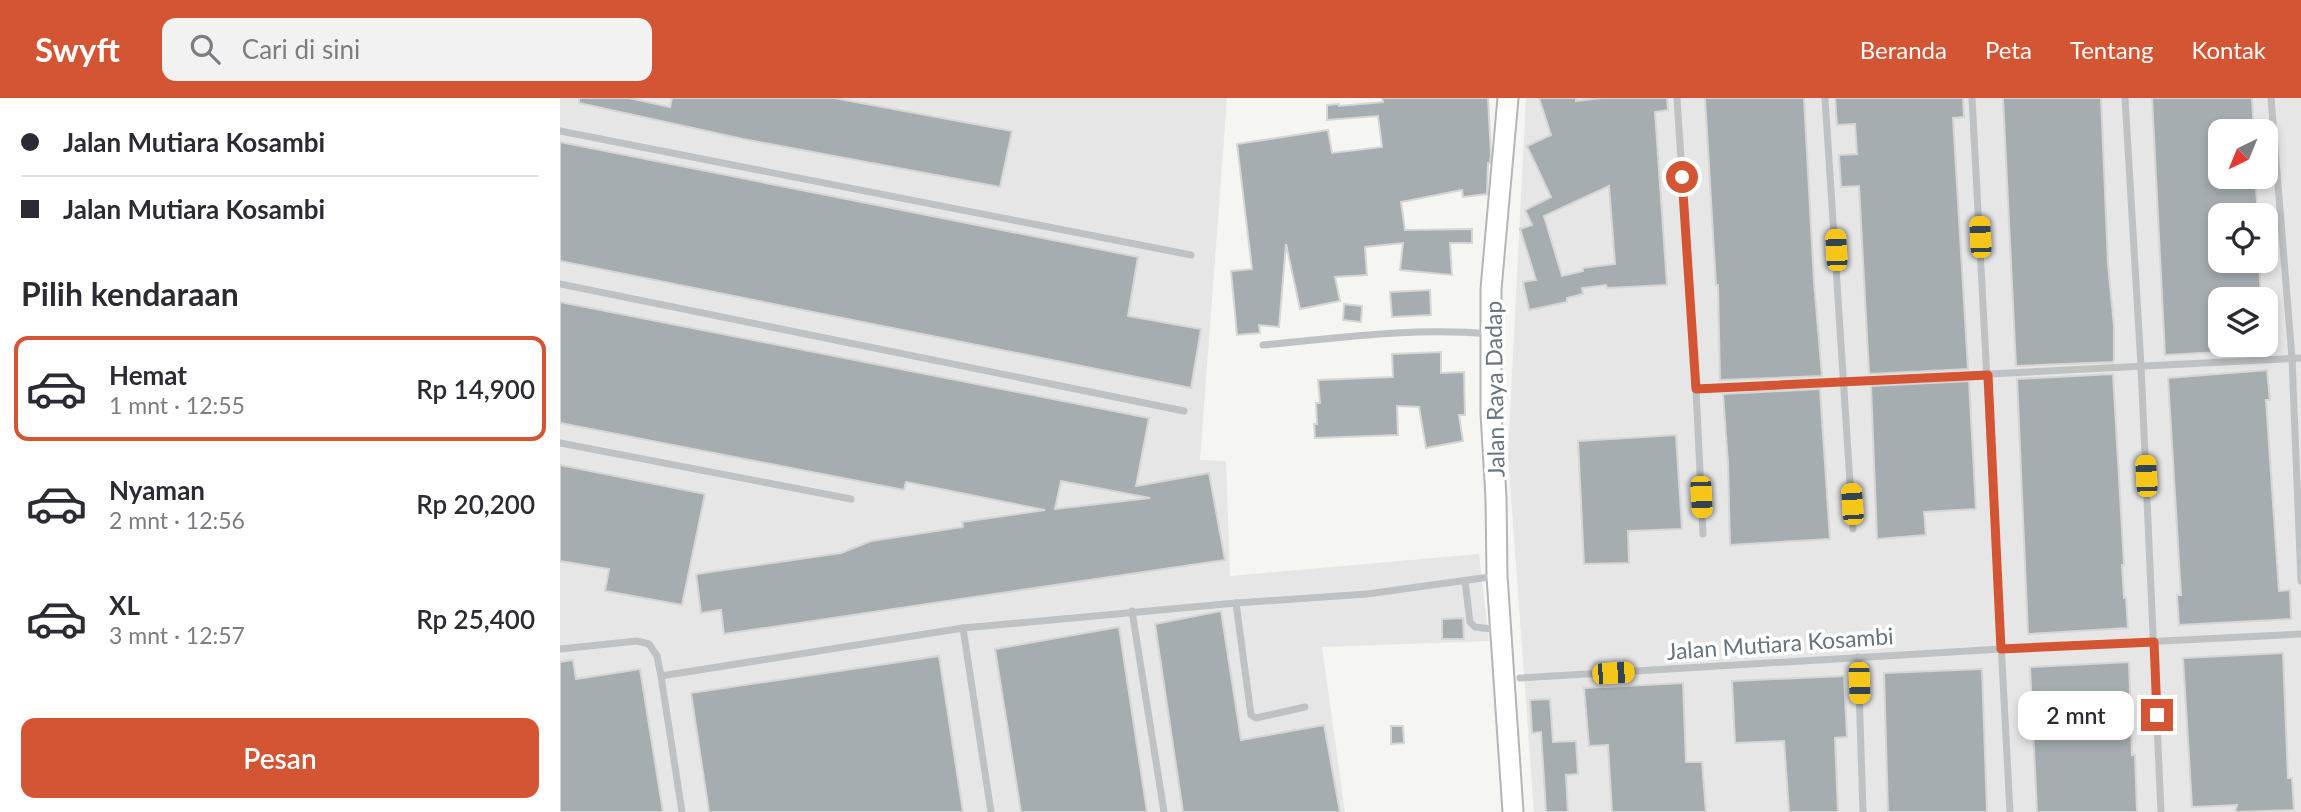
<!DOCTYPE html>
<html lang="id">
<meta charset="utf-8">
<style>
body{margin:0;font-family:Lato,sans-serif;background:#f2f2f3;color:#2b2b33;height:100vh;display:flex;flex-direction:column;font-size:26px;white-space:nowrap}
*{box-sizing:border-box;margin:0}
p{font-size:23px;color:#7c7c81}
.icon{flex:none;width:38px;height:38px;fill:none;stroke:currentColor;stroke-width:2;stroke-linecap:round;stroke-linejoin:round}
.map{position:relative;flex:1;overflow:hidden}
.details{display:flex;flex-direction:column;background:#fff;width:560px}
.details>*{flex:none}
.guide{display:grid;align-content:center;height:154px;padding:0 21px;background:#fff}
.needle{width:46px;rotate:223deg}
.buttons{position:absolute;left:1648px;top:21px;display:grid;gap:14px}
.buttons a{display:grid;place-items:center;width:70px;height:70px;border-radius:14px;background:#fff;box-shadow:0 4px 10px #0003;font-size:35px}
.end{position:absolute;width:32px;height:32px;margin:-16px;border:9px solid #d45533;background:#fff;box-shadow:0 0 0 4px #fff}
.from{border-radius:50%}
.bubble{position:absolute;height:49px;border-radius:14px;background:#fff;box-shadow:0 4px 10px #0003;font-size:23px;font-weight:600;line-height:49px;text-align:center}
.car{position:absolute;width:21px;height:42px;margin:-21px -10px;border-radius:9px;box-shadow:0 0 5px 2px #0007;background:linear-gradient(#f5c518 24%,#345 0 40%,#f5c518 0 76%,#345 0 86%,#f5c518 0)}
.guide b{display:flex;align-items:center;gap:24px;height:66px;font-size:26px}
.guide b+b{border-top:2px solid #e1e1e2}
.guide i{width:18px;height:18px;background:#2b2b33}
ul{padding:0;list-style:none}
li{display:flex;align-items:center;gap:21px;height:105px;margin:0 14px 10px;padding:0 7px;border:4px solid transparent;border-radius:14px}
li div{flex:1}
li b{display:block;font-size:26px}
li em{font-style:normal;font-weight:600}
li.active{border-color:#d45533}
li>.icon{width:63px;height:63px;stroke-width:1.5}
h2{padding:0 21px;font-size:32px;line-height:84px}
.action{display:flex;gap:14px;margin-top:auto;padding:14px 21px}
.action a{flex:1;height:80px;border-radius:14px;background:#d45533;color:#fff;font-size:28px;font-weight:600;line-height:80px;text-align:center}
header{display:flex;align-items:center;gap:42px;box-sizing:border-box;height:98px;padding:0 35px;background:#d45533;color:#fff}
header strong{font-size:33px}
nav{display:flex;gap:38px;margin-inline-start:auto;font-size:24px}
.search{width:490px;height:63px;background:#f2f2f3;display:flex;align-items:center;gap:18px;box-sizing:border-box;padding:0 24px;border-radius:14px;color:#7c7c81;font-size:26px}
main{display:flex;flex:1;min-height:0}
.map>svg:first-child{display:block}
.built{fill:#e5e6e5;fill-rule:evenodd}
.building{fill:#a5adb1;stroke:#d6d6d4;stroke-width:2;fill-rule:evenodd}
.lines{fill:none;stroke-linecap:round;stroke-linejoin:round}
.secondary-casing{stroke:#b1b6b9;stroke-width:23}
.lane{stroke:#bec2c5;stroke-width:7}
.secondary{stroke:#fff;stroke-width:19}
.route{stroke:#d45533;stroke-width:9}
.labels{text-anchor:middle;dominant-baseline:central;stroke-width:7;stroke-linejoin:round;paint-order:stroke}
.street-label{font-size:23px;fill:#667580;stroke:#fff}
</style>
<header>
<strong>Swyft</strong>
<div class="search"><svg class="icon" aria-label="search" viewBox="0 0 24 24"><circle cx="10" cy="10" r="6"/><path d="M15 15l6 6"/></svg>Cari di sini</div>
<nav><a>Beranda</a><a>Peta</a><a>Tentang</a><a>Kontak</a></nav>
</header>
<main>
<section class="details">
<div class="guide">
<b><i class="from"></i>Jalan Mutiara Kosambi</b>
<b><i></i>Jalan Mutiara Kosambi</b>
</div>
<h2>Pilih kendaraan</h2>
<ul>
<li class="active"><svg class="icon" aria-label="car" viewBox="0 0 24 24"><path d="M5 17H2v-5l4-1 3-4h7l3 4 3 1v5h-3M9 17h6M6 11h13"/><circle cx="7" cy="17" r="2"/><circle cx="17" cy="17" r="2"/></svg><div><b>Hemat</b><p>1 mnt · 12:55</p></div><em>Rp 14,900</em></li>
<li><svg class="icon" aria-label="car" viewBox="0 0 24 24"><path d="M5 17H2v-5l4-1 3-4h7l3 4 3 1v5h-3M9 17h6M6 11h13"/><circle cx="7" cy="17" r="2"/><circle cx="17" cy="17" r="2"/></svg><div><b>Nyaman</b><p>2 mnt · 12:56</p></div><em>Rp 20,200</em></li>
<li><svg class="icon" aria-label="car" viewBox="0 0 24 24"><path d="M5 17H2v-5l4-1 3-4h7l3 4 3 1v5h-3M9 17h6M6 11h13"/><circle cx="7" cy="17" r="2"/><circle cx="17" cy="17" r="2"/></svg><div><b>XL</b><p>3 mnt · 12:57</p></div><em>Rp 25,400</em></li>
</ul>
<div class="action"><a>Pesan</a></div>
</section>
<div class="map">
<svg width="1741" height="714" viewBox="0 0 1741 714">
<rect width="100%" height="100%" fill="#f5f5f1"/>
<g class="built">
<path d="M0,0H667L640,362L666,363L670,478L919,456L929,543L762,549L785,714H0Z"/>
<path d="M966,0H1741V714H974L948,356ZM1661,33H1706V79H1661ZM1661,117H1706V163H1661ZM1661,201H1706V247H1661Z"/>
</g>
<g class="building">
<path d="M19,0H69L110,9L112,0H274L452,33L440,89L183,41L19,5Z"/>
<path d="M822,0H928L931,57L930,65H928L927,96L903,99L902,92L841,104L845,132L912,131V145H890L892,177L840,172L843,145L805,149L807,177L775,179L780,203L740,211L726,146L719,229L699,227L700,235L677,237L671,173L692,171L677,46L768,32L772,55L822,49L818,18L767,22V7L779,6V8L823,4Z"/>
<path d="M979,0H1016V3L1042,0H1107L1108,12L1095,14L1107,187L1047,190L1046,187L1022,190L1023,196L1007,200V204L969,212L963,184L976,182L960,131L972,127L965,112L991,99L967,48L991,37ZM1049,88L1055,166L1023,170V173L1002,178L984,118Z"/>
<path d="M1145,0H1244L1254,184L1262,278L1160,282L1158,187H1156Z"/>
<path d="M1275,0H1403L1404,19L1393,20L1408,271L1310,276L1309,274L1299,88L1281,89L1279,57L1297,56L1295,26L1277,27Z"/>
<path d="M1443,0H1541L1548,166L1554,229V262L1553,264L1456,268Z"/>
<path d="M1592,0H1692L1694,33H1661V79H1695L1698,117H1661V163H1699L1701,201H1661V254L1605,257Z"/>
<path d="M0,44L578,159L568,218L641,231L631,290L0,163Z"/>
<path d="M870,192L871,217L832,219L830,194Z"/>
<path d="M0,204L589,320L576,388L649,375L665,462L164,536L161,512L141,515L136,476L281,455L311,443L403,429L402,424L485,412L346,384L344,392L0,325ZM501,383L574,397L590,400L495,411Z"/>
<path d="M784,206L802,208L801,224L783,222Z"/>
<path d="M881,254V275L904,274L905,317H899L903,343L866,350L859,309L837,308L838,337L755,340L754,326H757L756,305H760L758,282L833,279L832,256Z"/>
<path d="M1707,272L1710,302H1706L1719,493L1730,492L1731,521L1619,527L1617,497H1621L1608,280Z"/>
<path d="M1553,276L1564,467H1562L1564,500H1566L1568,530L1468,536L1457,281Z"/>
<path d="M1409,283L1416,411L1364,414L1366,437L1317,441L1311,288Z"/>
<path d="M1260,291L1270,441L1170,447L1168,365L1163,296Z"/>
<path d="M1116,337L1122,431L1068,433L1069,465L1024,466L1018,343Z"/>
<path d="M0,367L145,396L122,507L45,493L49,471L0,463Z"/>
<path d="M661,513L681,642L764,627L780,714H623L595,526Z"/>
<path d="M903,520L904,541H882V521Z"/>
<path d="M559,529L587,714H461L435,551Z"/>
<path d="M1723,555L1728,680H1732L1734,712L1675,714L1677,707L1632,709L1623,560Z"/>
<path d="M379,558L403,714H149L131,595Z"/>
<path d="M13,562L16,581L80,571L103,714H0V564Z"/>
<path d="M1569,564L1572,657H1575L1577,714H1477L1470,569Z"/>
<path d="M1422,571L1427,714H1328L1324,575Z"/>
<path d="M1284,578L1287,639L1275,640L1278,714H1229L1224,643L1175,645L1172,583Z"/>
<path d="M1123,585L1126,664H1142L1146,714H1052L1048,647L1029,648L1024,590Z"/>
<path d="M990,601L993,644L1016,643L1018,676L1006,677L1008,714H986L981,634L972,635L970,602Z"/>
<path d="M831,628H843L844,645L831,646Z"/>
</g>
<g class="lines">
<defs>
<path id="secondary" d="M948,0L931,191V315L936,400L937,478L953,714"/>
</defs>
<use href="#secondary" class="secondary-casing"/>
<g class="lane">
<path d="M1117,0L1136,291"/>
<path d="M1265,0L1293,431"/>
<path d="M1412,0L1450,714"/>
<path d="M1565,0L1581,268L1601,714"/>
<path d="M1711,0L1732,260L1741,483"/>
<path d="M0,33L631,157"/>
<path d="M0,186L624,313"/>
<path d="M703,247C778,240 854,229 929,236"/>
<path d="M0,345L291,401"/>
<path d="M1143,436L1136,291L1741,260"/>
<path d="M905,483L910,524L915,529L940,532"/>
<path d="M676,505L691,617L696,620L745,609"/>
<path d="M572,513L604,714"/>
<path d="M403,530L676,505L807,496L937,478"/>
<path d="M0,551L77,543L89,546L97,558L101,578"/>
<path d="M1298,559L1303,714"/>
<path d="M960,580L1441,551L1741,536"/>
<path d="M122,714L101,578L403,530L431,714"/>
</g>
<use href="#secondary" class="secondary"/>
</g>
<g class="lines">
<path class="route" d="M1122,79L1136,291L1428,277L1441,551L1594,544L1597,617"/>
</g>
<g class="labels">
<g class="street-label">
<text transform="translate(934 291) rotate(-91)">Jalan Raya Dadap</text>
<text transform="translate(1220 545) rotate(-4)">Jalan Mutiara Kosambi</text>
</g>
</g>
</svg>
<div class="buttons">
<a><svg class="needle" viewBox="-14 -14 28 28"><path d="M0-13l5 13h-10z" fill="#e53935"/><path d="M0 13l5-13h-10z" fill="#7c7c81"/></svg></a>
<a><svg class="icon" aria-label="locate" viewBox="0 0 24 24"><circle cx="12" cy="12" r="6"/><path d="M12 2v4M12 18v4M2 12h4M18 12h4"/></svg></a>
<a><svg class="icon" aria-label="layers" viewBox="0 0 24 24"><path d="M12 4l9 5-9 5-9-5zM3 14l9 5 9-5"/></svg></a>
</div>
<i class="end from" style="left:1122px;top:79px"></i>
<i class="end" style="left:1597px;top:617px"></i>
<div class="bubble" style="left:1458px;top:593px;width:116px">2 mnt</div>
<i class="car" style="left:1420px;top:139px;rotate:357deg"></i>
<i class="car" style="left:1276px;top:152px;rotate:357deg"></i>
<i class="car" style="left:1586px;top:378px;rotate:357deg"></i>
<i class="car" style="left:1141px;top:399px;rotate:177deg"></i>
<i class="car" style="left:1292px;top:406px;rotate:356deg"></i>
<i class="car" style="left:1053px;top:575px;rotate:86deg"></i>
<i class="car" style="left:1299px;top:585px;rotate:178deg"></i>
</div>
</main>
